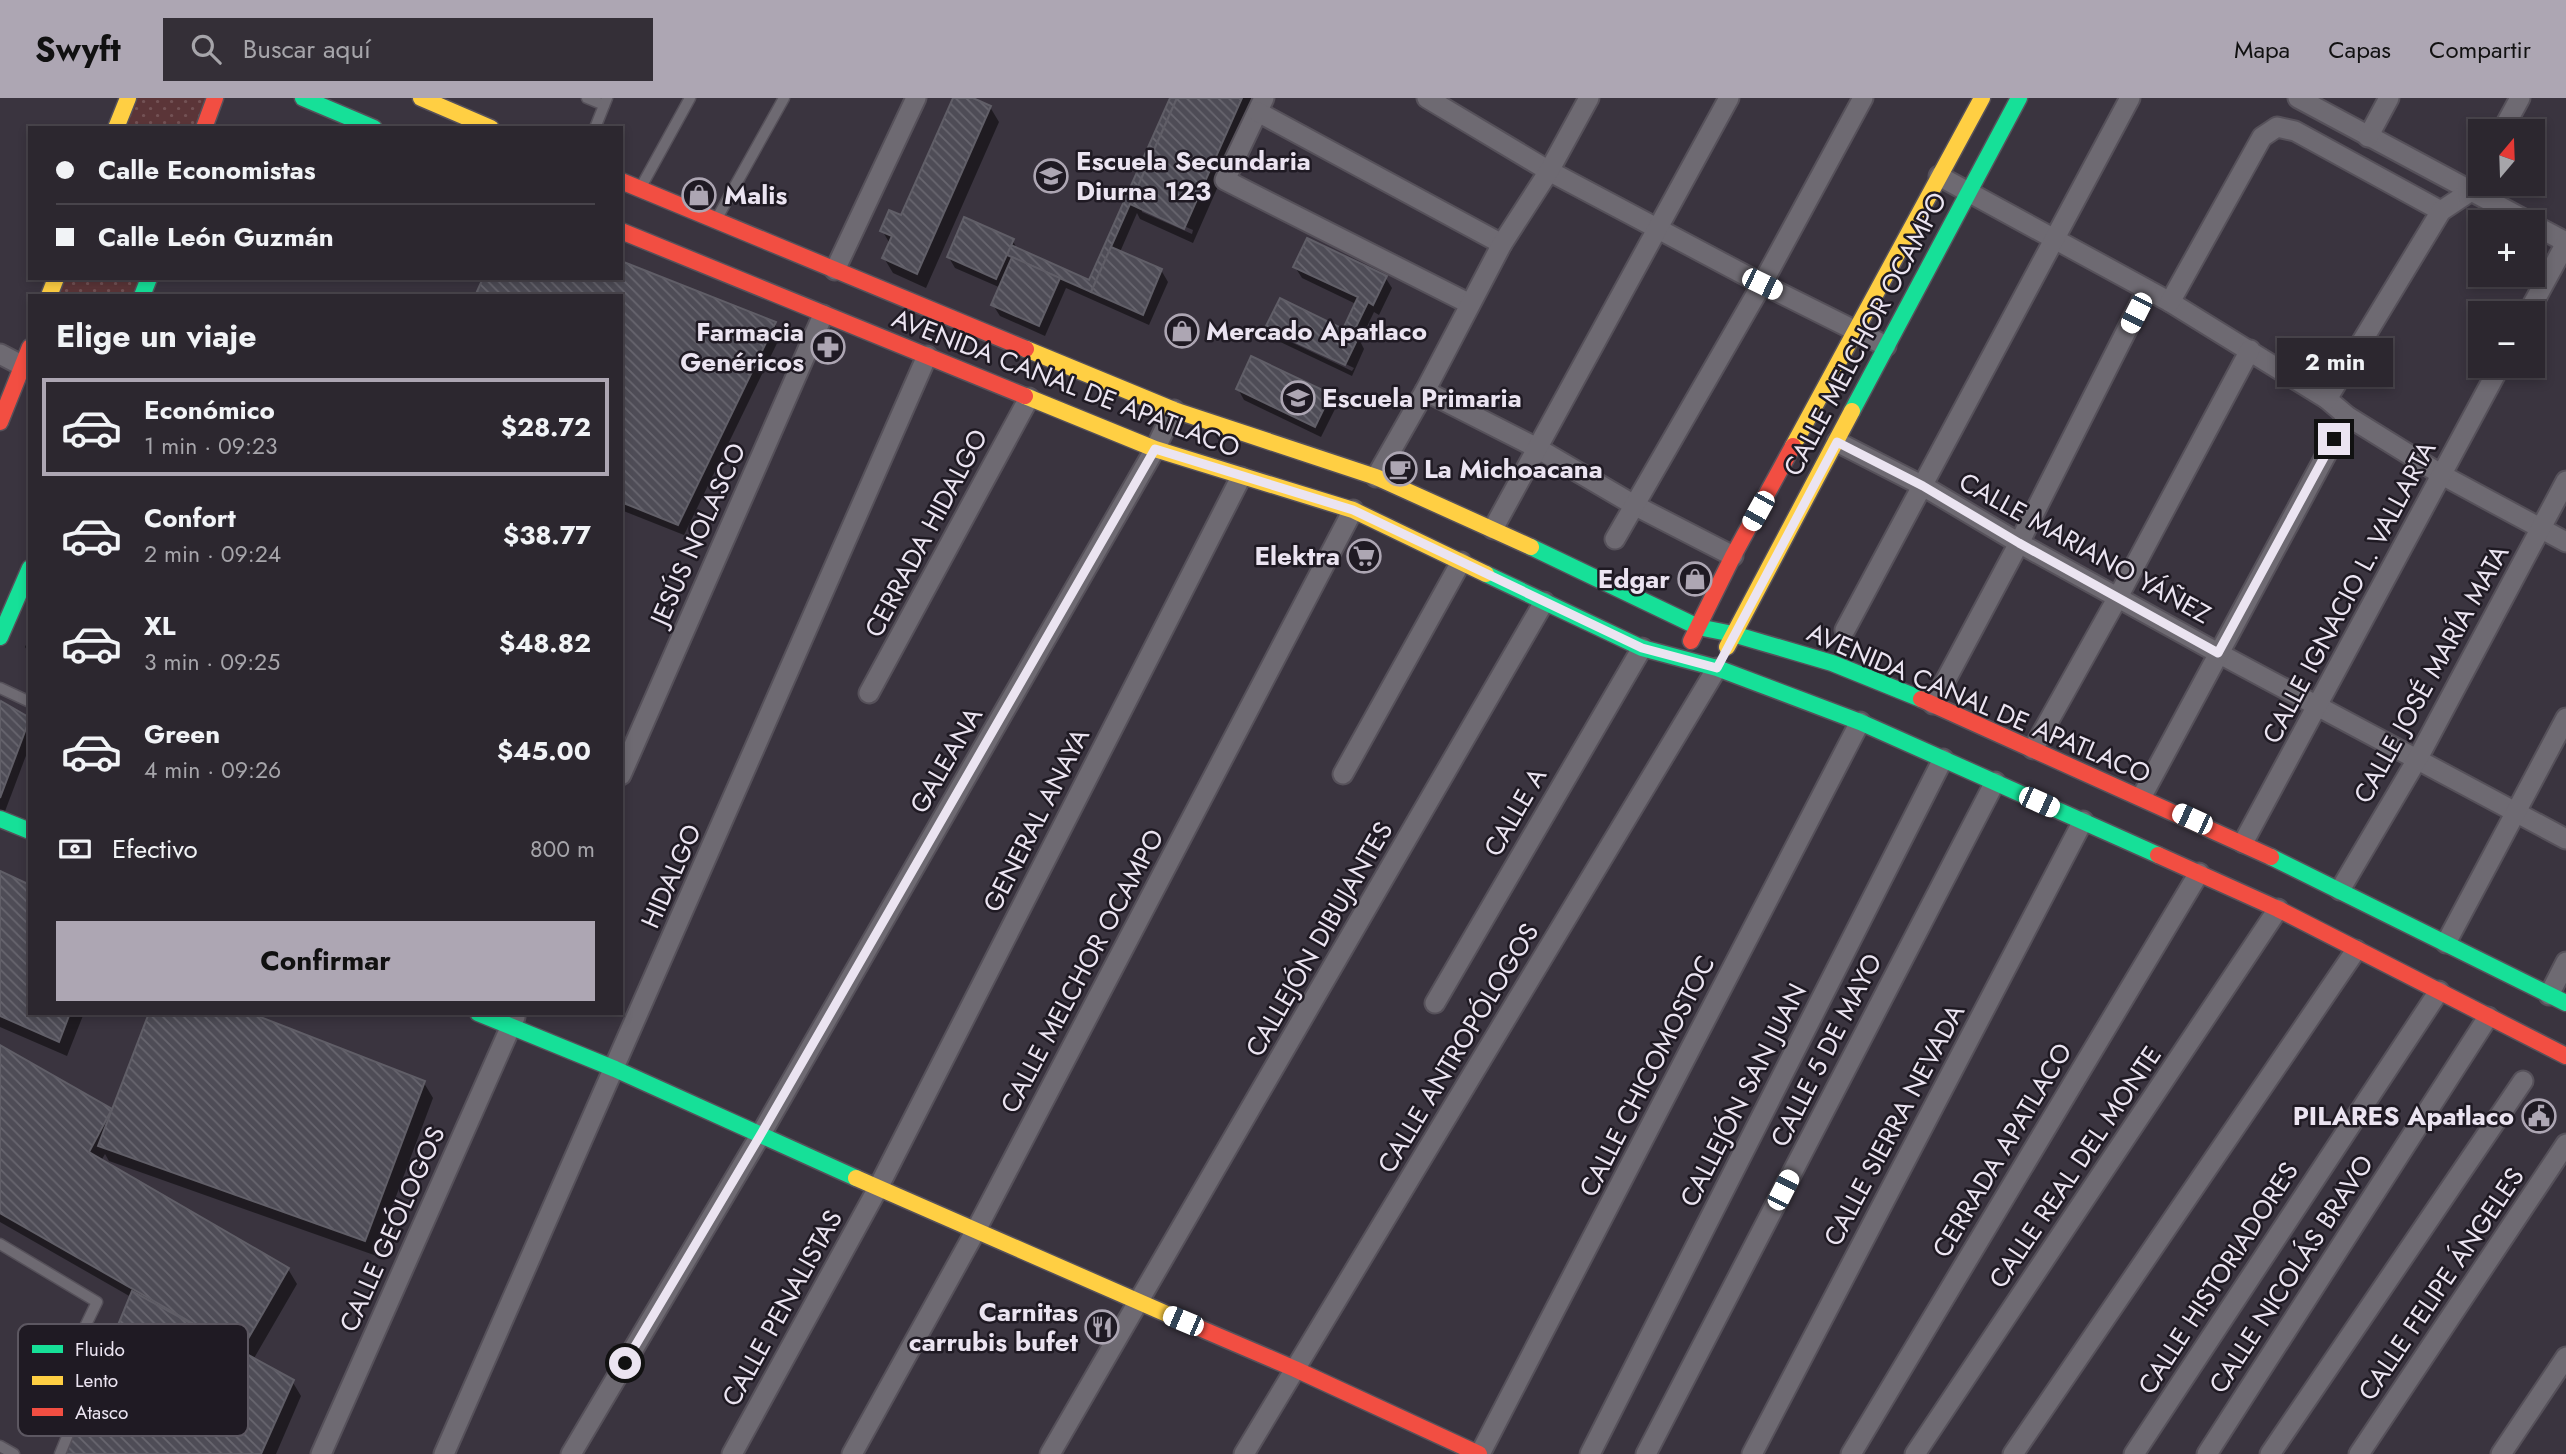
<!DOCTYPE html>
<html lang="es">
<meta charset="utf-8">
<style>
body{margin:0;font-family:Jost,sans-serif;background:#342f37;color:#f1f3f6;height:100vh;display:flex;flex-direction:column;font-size:26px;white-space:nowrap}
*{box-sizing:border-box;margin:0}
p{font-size:23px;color:#a6a5aa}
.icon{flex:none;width:38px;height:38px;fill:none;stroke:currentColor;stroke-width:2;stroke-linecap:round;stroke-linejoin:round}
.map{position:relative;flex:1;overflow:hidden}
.sheet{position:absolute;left:28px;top:196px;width:595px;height:721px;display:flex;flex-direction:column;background:#2c272f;border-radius:0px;box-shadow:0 4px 10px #0003,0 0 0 2px #48444b}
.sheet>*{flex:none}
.hud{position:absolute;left:28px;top:28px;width:595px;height:154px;border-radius:0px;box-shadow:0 4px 10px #0003,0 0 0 2px #48444b;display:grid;align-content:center;height:154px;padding:0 28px;background:#2c272f}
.needle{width:46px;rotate:19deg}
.tools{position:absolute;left:2468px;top:21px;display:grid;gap:14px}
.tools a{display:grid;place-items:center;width:77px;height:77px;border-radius:0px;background:#2c272f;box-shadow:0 4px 10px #0003,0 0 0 2px #48444b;font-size:35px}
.end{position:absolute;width:32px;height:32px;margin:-16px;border:9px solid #ebe4f1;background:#111;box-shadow:0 0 0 4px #111}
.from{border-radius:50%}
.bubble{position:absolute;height:49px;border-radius:0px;background:#2c272f;box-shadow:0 4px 10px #0003,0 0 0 2px #48444b;font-size:23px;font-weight:700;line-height:49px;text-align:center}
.car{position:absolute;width:21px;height:42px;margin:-21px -10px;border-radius:9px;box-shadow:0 0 5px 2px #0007;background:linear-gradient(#fff 24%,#345 0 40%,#fff 0 76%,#345 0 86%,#fff 0)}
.hud b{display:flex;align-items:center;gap:24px;height:66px;font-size:26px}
.hud b+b{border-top:2px solid #48444b}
.hud i{width:18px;height:18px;background:#f1f3f6}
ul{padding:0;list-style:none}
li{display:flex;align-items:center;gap:21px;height:98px;margin:0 14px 10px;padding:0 14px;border:4px solid transparent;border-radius:0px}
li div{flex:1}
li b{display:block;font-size:26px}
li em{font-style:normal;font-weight:700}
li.current{border-color:#ada6b3}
li>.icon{width:63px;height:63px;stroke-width:1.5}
h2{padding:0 28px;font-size:32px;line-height:84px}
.pay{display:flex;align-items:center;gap:18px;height:77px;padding:0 28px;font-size:26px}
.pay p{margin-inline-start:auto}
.cta{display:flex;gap:14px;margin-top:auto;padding:14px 28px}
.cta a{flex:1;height:80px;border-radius:0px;background:#ada6b3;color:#111;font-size:28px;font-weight:700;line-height:80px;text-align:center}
header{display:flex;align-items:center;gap:42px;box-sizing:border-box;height:98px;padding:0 35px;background:#ada6b3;color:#111}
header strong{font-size:33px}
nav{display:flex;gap:38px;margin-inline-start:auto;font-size:24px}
.search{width:490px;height:63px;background:#342f37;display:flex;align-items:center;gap:18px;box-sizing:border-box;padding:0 24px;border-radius:0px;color:#a6a5aa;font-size:26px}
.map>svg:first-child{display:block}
.grass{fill:url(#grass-dots)}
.shadow{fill:#0007;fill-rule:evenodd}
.building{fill:url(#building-back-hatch);stroke:#605e67;stroke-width:2}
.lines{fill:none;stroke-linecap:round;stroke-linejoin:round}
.lane-casing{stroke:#56515a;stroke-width:13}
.street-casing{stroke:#56515a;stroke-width:23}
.fast-casing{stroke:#56515a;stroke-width:19}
.slow-casing{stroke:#56515a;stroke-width:19}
.jam-casing{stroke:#56515a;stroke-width:19}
.lane{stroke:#6e6a72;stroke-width:10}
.street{stroke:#6e6a72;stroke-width:19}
.fast{stroke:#16e098;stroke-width:16}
.slow{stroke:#ffcf43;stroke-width:16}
.jam{stroke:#f24e42;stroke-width:16}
.route{stroke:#ebe4f1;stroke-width:9}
.labels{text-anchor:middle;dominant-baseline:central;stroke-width:5;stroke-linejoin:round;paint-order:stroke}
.poi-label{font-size:26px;font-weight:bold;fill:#ebe4f1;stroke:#1f1a23;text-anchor:start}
.street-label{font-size:26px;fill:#ebe4f1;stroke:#1f1a23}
.key{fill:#1f1a23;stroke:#5c5761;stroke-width:2}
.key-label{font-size:19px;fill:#ebe4f1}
</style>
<header>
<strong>Swyft</strong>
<div class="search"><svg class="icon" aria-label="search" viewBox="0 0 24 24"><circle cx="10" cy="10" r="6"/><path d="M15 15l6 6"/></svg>Buscar aquí</div>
<nav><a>Mapa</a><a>Capas</a><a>Compartir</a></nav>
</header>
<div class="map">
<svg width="2566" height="1356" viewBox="0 0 2566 1356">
<defs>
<pattern id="grass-dots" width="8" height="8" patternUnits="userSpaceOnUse" patternTransform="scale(1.75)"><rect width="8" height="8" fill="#5b3538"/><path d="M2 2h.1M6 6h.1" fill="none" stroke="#735255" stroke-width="1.8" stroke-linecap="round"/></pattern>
<pattern id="building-back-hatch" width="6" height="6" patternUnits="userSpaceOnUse" patternTransform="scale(1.75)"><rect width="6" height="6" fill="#4e4c56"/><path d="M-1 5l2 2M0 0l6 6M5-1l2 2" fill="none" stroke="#68666f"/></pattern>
</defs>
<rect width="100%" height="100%" fill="#3a343f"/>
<g class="grass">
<path d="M137,0H207L196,30H125Z"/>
<path d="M64,180H141L134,198H57Z"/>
</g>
<g class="shadow">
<path d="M954,0H969L990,9L999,24L926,190L893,175L884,160L890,146L882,132L902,119Z"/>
<path d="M1172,0H1257L1193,145L1140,121L1137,115L1120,154L1161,172L1168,184L1149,227L1066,190L1045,238L1000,218L993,207L1001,190L955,170L948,158L1013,143L1018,153L1090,184ZM1142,110L1193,132L1192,136L1142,114Z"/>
<path d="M1295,169L1385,179L1392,190L1379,217L1374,214L1360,243L1364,251L1352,278L1274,241L1267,230L1344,233L1356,206L1302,180ZM1274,232L1354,270L1352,273L1274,236Z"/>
<path d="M621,180L775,226L781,237L684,437L621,412Z"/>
<path d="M1238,291L1329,297L1336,309L1321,339L1244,302Z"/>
<path d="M30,538V556L25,549Z"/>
<path d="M0,610L30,623V647L4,716L0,713Z"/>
<path d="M0,775L30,915H84L67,958L0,929Z"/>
<path d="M0,949L113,1013L424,985L433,1000L374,1157L109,1063L105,1056L101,1063L288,1171L297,1186L253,1262L292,1283L301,1298L276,1356H67L131,1199L0,1124Z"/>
</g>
<g class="building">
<path d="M953,0H973L991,8L917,176L882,160L892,138L880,133L889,112L901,117Z"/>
<path d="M1170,0H1177L1091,194L1007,157L1011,147L1089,182Z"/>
<path d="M1177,0H1242L1184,131L1130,106Z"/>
<path d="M964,119L1014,141L996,181L947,159Z"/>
<path d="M1307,140L1387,178L1373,207L1368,204L1353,235L1359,238L1345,267L1265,230L1280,200L1343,231L1358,199L1293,169Z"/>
<path d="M1111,149L1162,171L1143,217L1091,194Z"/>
<path d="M1012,159L1060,180L1039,228L991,207Z"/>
<path d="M621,163L776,224L678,427L621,404V198H475L483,180H621Z"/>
<path d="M1251,258L1331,296L1315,329L1236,291Z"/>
<path d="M1,603L30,620L0,700V605Z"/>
<path d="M0,773L30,787V915H70L59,944L0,918Z"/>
<path d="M149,915H250L425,983L365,1143L98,1048Z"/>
<path d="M0,947L112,1011L89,1054L289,1170L241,1253L0,1115Z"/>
<path d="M132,1193L294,1282L261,1356H65Z"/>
</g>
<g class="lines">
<defs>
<g id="lane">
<path d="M587,0L604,7"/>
<path d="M595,30L607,0"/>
<path d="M641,89L690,0"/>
<path d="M716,122L784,0"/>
<path d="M0,590L30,604"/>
<path d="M0,1146L97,1204L61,1278L87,1290L60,1356"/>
<path d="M0,1348L14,1356"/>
</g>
<g id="street">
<path d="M1264,0L1225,82L1470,206"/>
<path d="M1427,0L1549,73L1762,186L1886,248"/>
<path d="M2298,0L2529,124"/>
<path d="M1258,14L1502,146"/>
<path d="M2502,33L2520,0"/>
<path d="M2368,39L2389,0"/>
<path d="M1939,78L2170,204L2327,301L2347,318L2442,377L2566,444"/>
<path d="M2532,126L2566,144"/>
<path d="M835,172L916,0"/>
<path d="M2170,204L2262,39L2277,29L2295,33L2441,113"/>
<path d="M2528,215L2566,145"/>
<path d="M0,256L23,268"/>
<path d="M1425,293L1537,350L1634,407L1733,458"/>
<path d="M2327,301L2441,113L2471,93L2480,76"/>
<path d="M1837,344L1923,388L2019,445L2218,555L2566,741"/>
<path d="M1376,379L1425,293L1502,146L1549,73L1589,0"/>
<path d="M1493,431L1729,0"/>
<path d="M1615,441L1762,186L1863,0"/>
<path d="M1845,532L2130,0"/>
<path d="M869,595L1029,300"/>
<path d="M1933,606L2019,445L2147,192"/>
<path d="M2033,651L2118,499L2250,252"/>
<path d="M1343,676L1461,464"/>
<path d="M621,677L823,217"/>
<path d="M2142,698L2347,318"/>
<path d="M2243,745L2500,268"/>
<path d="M2340,792L2418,660L2566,383"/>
<path d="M2446,845L2566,620"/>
<path d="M2549,897L2566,864"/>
<path d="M1435,905L1642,550"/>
<path d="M321,1356L515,919"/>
<path d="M444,1356L927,258"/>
<path d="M571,1356L761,1036L1155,351L1174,312"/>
<path d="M732,1356L878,1090L1241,379"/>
<path d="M852,1356L975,1134L1353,412"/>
<path d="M1050,1356L1544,504"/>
<path d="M1244,1356L1717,570"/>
<path d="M1480,1356L1860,624"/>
<path d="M1590,1356L1943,661"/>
<path d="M1646,1356L1995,684"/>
<path d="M1752,1356L2083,723"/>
<path d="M1851,1356L2199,775"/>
<path d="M1915,1356L2278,811"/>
<path d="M2013,1356L2356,852"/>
<path d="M2134,1356L2439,893"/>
<path d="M2207,1356L2488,919"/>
<path d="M2270,1356L2523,983"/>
<path d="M2359,1356L2566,1046"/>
<path d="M2501,1356L2566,1259"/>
</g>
<g id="fast">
<path d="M303,0L374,30"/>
<path d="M142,198L149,180"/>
<path d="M1852,313L2019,0"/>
<path d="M1531,449L1698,529L1733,536L1832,565L1921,601"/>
<path d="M1486,476L1642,550L1717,570L1860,624L2158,757"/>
<path d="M0,539L30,470"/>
<path d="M0,721L30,733"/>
<path d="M2271,759L2566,905"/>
<path d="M478,915L615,971L856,1080"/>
</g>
<g id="slow">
<path d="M421,0L491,30"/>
<path d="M116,30L128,0"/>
<path d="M49,198L56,180"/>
<path d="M1026,251L1174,312L1376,379L1531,449"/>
<path d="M1025,298L1155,351L1353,412L1486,476"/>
<path d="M1793,348L1982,0"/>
<path d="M1727,549L1852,313"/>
<path d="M856,1080L1176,1220"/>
</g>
<g id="jam">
<path d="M204,30L215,0"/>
<path d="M621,83L1026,251"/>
<path d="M621,133L1025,298"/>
<path d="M0,324L30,249"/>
<path d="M1691,543L1733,458L1793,348"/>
<path d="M1921,601L2271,759"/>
<path d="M2158,757L2278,811L2566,958"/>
<path d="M1176,1220L1295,1271L1479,1356"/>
</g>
</defs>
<use href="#lane" class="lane-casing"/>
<use href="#street" class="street-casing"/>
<use href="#fast" class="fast-casing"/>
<use href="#slow" class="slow-casing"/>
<use href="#jam" class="jam-casing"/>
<use href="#lane" class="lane"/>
<use href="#street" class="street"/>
<use href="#fast" class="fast"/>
<use href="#slow" class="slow"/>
<use href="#jam" class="jam"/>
</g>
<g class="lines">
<path class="route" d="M625,1265L761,1036L1155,351L1353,412L1642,550L1717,570L1837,344L1923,388L2019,445L2218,555L2334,341"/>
</g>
<defs>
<symbol id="school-ring" viewBox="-11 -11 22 22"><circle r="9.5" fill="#1f1a23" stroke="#ada6b3" stroke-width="1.5"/><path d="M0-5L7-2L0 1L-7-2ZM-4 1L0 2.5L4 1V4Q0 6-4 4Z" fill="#ada6b3"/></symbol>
<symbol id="shop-ring" viewBox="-11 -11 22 22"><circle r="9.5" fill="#1f1a23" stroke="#ada6b3" stroke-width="1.5"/><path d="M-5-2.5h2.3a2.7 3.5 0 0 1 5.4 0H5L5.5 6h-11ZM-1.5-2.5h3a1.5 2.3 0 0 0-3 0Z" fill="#ada6b3"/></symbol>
<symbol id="pharmacy-ring" viewBox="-11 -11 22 22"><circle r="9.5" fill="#1f1a23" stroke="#ada6b3" stroke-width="1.5"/><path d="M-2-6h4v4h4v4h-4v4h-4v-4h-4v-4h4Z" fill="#ada6b3"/></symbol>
<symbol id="cafe-ring" viewBox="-11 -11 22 22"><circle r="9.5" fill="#1f1a23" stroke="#ada6b3" stroke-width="1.5"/><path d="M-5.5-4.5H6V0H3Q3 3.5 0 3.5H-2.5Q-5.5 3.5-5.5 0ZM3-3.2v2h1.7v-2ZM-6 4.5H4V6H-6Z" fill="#ada6b3"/></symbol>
<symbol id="supermarket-ring" viewBox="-11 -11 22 22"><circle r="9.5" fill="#1f1a23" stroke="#ada6b3" stroke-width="1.5"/><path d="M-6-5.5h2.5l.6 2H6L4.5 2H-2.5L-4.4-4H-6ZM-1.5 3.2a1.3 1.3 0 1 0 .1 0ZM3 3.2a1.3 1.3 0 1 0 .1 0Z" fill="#ada6b3"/></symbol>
<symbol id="civic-ring" viewBox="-11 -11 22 22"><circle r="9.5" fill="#1f1a23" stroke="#ada6b3" stroke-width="1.5"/><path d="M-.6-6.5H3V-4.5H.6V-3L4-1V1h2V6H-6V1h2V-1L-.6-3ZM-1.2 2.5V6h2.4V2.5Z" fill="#ada6b3"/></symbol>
<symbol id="restaurant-ring" viewBox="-11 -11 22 22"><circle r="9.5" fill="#1f1a23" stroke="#ada6b3" stroke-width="1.5"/><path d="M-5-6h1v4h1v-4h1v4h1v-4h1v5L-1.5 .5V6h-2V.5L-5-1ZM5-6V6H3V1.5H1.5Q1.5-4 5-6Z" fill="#ada6b3"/></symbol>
</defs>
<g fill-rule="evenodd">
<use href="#school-ring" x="1032" y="59" width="38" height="38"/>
<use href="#shop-ring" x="680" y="78" width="38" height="38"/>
<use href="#shop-ring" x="1163" y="214" width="38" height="38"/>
<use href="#pharmacy-ring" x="809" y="230" width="38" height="38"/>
<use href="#school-ring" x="1279" y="281" width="38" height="38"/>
<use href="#cafe-ring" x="1381" y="352" width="38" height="38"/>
<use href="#supermarket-ring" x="1345" y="439" width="38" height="38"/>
<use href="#shop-ring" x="1676" y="462" width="38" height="38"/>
<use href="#civic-ring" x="2520" y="999" width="38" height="38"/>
<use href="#restaurant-ring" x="1083" y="1210" width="38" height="38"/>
</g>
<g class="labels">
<g class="poi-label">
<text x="1076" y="63">Escuela Secundaria<tspan x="1076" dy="30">Diurna 123</tspan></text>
<text x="724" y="97">Malis</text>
<text x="1206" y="233">Mercado Apatlaco</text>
<text x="804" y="234" text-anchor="end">Farmacia<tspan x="804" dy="30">Genéricos</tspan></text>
<text x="1322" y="300">Escuela Primaria</text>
<text x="1424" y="371">La Michoacana</text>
<text x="1340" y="458" text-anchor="end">Elektra</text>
<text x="1670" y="481" text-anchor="end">Edgar</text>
<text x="2514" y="1018" text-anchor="end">PILARES Apatlaco</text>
<text x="1078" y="1214" text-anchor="end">Carnitas<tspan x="1078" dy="30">carrubis bufet</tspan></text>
</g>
<g class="street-label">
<text transform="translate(1865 236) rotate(-62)">CALLE MELCHOR OCAMPO</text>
<text transform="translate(1066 285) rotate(21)">AVENIDA CANAL DE APATLACO</text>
<text transform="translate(926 435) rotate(-62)">CERRADA HIDALGO</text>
<text transform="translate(698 436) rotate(-66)">JESÚS NOLASCO</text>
<text transform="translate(2085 450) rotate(29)">CALLE MARIANO YÁÑEZ</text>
<text transform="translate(2349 494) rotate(-62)">CALLE IGNACIO L. VALLARTA</text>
<text transform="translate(2431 576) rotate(-61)">CALLE JOSÉ MARÍA MATA</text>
<text transform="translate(1979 605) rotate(23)">AVENIDA CANAL DE APATLACO</text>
<text transform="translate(946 662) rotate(-60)">GALEANA</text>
<text transform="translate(1515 714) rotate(-60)">CALLE A</text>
<text transform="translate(1036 722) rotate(-63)">GENERAL ANAYA</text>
<text transform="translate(671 778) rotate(-66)">HIDALGO</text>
<text transform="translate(1319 841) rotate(-60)">CALLEJÓN DIBUJANTES</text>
<text transform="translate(1082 873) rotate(-62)">CALLE MELCHOR OCAMPO</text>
<text transform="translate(1458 950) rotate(-59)">CALLE ANTROPÓLOGOS</text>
<text transform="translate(1826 952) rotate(-63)">CALLE 5 DE MAYO</text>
<text transform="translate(1647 978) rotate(-63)">CALLE CHICOMOSTOC</text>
<text transform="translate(1743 997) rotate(-63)">CALLEJÓN SAN JUAN</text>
<text transform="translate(1894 1027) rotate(-62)">CALLE SIERRA NEVADA</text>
<text transform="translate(2002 1052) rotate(-59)">CERRADA APATLACO</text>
<text transform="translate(2075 1069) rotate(-56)">CALLE REAL DEL MONTE</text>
<text transform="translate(392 1131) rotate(-66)">CALLE GEÓLOGOS</text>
<text transform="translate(2291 1176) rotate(-57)">CALLE NICOLÁS BRAVO</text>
<text transform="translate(2218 1180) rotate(-57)">CALLE HISTORIADORES</text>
<text transform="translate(2441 1186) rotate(-56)">CALLE FELIPE ÁNGELES</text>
<text transform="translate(782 1210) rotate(-61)">CALLE PENALISTAS</text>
</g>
</g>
<rect x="18" y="1226" width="230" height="112" rx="10" class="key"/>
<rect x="32" y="1247" width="31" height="8" fill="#16e098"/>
<rect x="32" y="1278" width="31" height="9" fill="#ffcf43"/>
<rect x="32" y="1310" width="31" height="8" fill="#f24e42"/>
<g class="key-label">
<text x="75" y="1258">Fluido</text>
<text x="75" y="1289">Lento</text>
<text x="75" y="1321">Atasco</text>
</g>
</svg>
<div class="tools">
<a><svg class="needle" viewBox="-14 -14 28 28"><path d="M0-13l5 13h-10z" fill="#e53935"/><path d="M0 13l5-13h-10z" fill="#a6a5aa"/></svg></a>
<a>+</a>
<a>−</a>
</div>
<i class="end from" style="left:625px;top:1265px"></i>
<i class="end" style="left:2334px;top:341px"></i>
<div class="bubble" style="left:2277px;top:240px;width:116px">2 min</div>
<i class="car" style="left:1762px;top:186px;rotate:116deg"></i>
<i class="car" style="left:2136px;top:215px;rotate:207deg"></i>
<i class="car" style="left:1758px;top:413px;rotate:209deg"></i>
<i class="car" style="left:2039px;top:704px;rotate:114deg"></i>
<i class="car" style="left:2192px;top:721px;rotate:295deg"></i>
<i class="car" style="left:1783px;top:1092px;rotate:27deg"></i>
<i class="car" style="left:1183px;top:1223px;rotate:293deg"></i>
<div class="hud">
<b><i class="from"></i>Calle Economistas</b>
<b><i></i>Calle León Guzmán</b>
</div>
<section class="sheet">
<h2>Elige un viaje</h2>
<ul>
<li class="current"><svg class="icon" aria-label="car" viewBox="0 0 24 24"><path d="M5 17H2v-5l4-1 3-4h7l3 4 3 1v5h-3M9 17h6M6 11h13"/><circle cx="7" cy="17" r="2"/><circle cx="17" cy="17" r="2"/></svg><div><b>Económico</b><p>1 min · 09:23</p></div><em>$28.72</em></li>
<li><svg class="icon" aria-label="car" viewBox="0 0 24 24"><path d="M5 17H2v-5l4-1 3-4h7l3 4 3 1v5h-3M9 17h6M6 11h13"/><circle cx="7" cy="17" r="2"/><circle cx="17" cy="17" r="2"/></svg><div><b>Confort</b><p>2 min · 09:24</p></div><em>$38.77</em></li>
<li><svg class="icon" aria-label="car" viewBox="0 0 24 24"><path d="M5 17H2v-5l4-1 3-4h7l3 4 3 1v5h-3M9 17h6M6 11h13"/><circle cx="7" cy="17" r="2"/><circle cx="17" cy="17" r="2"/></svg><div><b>XL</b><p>3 min · 09:25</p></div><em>$48.82</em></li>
<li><svg class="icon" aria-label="car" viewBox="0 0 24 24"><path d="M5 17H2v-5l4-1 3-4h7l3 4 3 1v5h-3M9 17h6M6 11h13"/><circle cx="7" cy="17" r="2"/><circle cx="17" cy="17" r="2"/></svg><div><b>Green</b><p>4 min · 09:26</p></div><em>$45.00</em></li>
</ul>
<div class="pay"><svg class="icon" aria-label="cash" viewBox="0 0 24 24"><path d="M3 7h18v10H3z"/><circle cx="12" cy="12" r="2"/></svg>Efectivo<p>800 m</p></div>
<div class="cta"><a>Confirmar</a></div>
</section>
</div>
